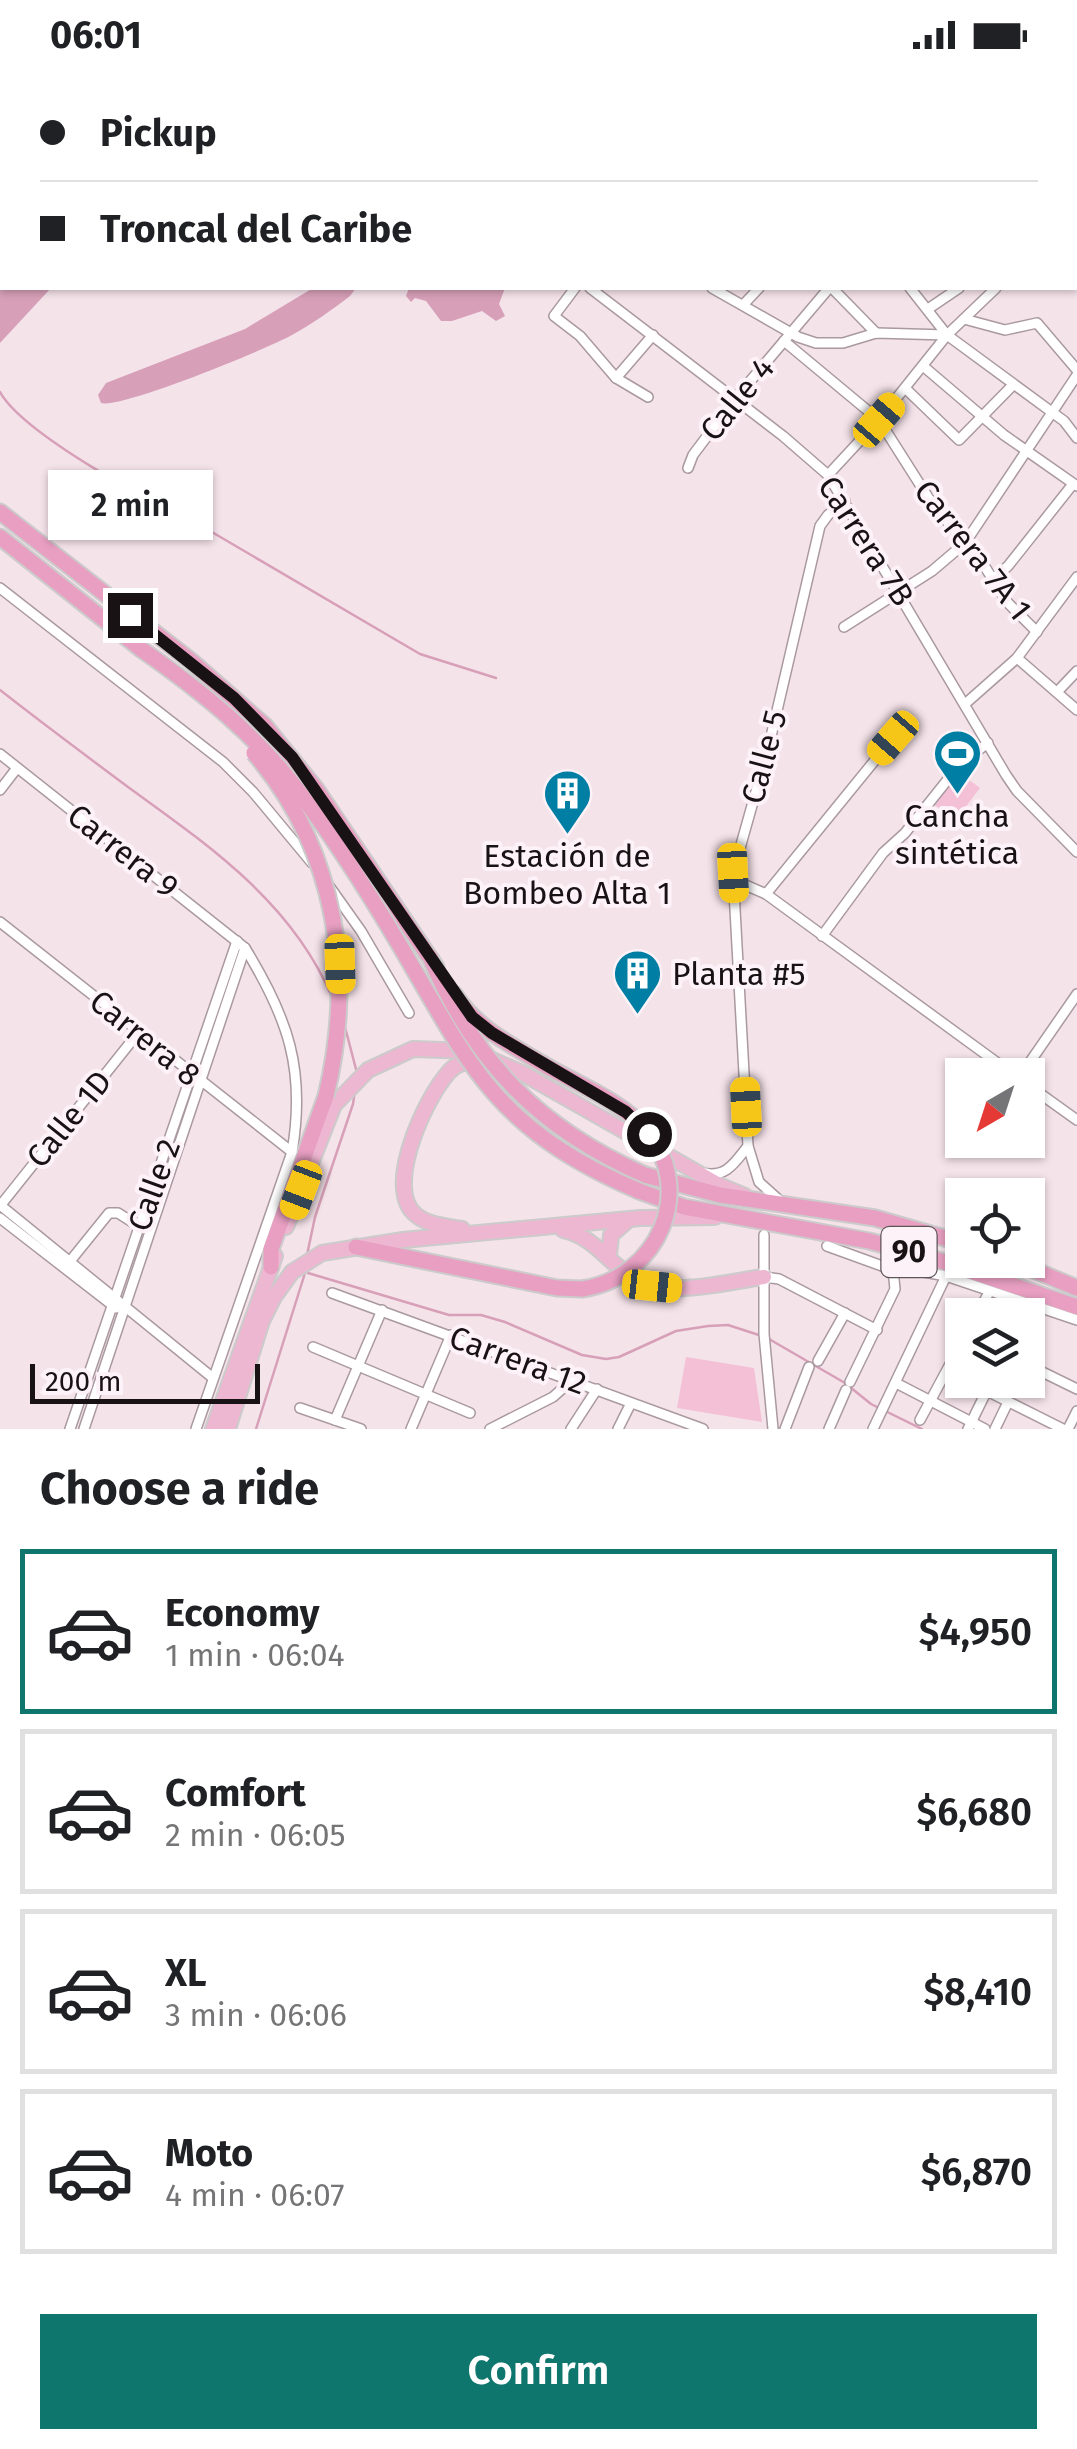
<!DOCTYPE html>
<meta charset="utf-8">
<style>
body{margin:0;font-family:"Fira Sans",sans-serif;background:#f6f6f6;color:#202124;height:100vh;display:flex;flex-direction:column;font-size:38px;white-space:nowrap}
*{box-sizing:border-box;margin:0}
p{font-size:32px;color:#757577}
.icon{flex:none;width:55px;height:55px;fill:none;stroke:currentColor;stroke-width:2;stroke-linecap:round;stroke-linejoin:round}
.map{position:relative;height:1359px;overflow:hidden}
.details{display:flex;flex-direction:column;background:#fff;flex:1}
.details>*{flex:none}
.hud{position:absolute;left:0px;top:0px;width:1078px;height:220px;box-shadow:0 2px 8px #0004;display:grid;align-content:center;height:220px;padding:0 40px;background:#fff}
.needle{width:65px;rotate:219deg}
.tools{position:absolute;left:945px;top:988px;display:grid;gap:20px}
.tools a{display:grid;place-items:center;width:100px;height:100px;border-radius:0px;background:#fff;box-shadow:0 2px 8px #0004;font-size:50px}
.scale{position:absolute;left:30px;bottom:25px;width:230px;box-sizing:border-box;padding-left:10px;border:5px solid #181214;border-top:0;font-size:28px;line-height:35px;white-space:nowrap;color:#181214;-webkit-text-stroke:8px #fdf2f7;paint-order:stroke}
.end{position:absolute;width:45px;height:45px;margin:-22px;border:12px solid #181214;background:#fff;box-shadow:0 0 0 5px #fff}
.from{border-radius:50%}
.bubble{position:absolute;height:70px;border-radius:0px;background:#fff;box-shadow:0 2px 8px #0004;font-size:32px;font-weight:600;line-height:70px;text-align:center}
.car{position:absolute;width:30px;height:60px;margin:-30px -15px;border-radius:12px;box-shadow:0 0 8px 2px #0007;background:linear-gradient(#f5c518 24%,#345 0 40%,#f5c518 0 76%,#345 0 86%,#f5c518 0)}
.hud b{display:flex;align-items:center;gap:35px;height:95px;font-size:38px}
.hud b+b{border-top:2px solid #e0e0e0}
.hud i{width:25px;height:25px;background:#202124}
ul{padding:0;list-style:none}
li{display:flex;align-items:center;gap:30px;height:165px;margin:0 20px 15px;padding:0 20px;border:5px solid #e0e0e0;border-radius:0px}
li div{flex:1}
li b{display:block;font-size:38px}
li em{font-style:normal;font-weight:600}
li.on{border-color:#0f766e}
li>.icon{width:90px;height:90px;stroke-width:1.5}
h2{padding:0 40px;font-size:45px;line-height:120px}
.action{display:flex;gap:20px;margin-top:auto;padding:20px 40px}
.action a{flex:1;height:115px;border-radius:0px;background:#0f766e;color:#fff;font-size:40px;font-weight:600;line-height:115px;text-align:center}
.status{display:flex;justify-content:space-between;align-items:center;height:70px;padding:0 50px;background:#fff;direction:ltr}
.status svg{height:28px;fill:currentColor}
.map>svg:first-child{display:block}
.green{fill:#f3c0d6}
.water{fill:#d7a0b8}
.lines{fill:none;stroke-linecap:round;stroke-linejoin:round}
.stream{stroke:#d7a0b8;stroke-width:2.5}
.minor-casing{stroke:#aa99a0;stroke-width:12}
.primary-casing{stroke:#cccbcb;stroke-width:18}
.trunk-casing{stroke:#cccbcb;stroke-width:19}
.minor{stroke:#fff;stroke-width:9}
.primary{stroke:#eeb7d1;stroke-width:14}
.trunk{stroke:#e89fc2;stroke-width:15}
.trunk-bridge-casing{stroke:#cccbcb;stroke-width:19;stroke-linecap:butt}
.trunk-bridge{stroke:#e89fc2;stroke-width:15}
.route{stroke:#181214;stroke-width:12}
.labels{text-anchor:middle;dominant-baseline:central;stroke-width:8;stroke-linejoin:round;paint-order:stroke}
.shield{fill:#fdf2f7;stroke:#5d5558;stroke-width:2.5}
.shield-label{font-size:30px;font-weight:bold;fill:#181214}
.street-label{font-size:32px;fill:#181214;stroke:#fdf2f7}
.poi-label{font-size:32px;fill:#181214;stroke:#fdf2f7}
</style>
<div class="status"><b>06:01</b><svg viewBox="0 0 49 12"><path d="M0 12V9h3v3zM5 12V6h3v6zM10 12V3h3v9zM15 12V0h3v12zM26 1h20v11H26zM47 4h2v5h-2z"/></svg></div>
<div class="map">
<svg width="1077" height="1359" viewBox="0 0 1077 1359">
<rect width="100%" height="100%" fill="#f5e3ea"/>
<g class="green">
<path d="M960,703L980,718L955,751L935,735Z"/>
<path d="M686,1287L754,1298L762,1352L677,1338Z"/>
</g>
<g class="water">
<path d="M0,0H278L280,2H2V218H51L0,273Z"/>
<path d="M313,218H356L350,226C332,240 312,254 292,265C267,279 121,339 101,333L98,325L106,313L245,259Z"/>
<path d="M409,218H505L499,234L505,246L496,251L482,241L452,251H441L426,231L415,228L411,232L406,226Z"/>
</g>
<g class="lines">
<g class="stream">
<path d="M0,322C24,365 157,436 205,458L420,584L496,608"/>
<path d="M0,620C42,653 85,685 128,717C208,775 292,832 332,927"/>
<path d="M345,957L357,1003"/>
<path d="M307,1185L315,1147L353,1034L355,1020"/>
<path d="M308,1203L449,1245H481L505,1252L582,1285L606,1289L619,1287L676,1261L708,1256L728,1255L762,1266"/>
<path d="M769,1269L845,1313L871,1334L922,1359"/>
<path d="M256,1359L305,1203"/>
</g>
<defs>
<g id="minor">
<path d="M504,0L506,2"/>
<path d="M583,0V2"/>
<path d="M625,0V2"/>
<path d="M845,0L848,2"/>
<path d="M1028,0L1031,2"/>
<path d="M713,1L714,2"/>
<path d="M823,2L826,0"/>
<path d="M941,2L944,0"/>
<path d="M1017,2L1019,0"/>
<path d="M1075,38L1077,40"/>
<path d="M1075,129L1077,126"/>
<path d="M1075,150L1077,152"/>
<path d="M1075,199L1077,203"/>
<path d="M575,218L554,246L580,266L616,308L648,327"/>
<path d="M590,218L783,366L828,405L1006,705L1017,721L1077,782"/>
<path d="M712,218L798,267L816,273H843L876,263L947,265"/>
<path d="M832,218L876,263"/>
<path d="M910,218L947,265L1064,351L1077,368"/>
<path d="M743,235L759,218"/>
<path d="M928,239L959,218"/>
<path d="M964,249L1005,260L1037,253L1077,300"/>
<path d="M784,271L879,350L931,432L985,497L1008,533L1037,562"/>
<path d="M923,296L1004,365L1077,416"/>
<path d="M616,308L653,265"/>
<path d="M906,319L959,370L1013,315"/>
<path d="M688,398L693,385L735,329L829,218"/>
<path d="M828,405L879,350L947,265L996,218"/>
<path d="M993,509L1008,496L1073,414"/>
<path d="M0,518L223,692L253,722L312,793"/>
<path d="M844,557L932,501L965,473L1077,305"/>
<path d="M1017,588L1077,640"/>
<path d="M1057,622L1077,601"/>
<path d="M965,634L1017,588L1077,507"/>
<path d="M0,684L245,878C288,948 306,1000 292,1082L196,1359"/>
<path d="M0,720L17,698"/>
<path d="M733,803L743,814L766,824L1014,1005"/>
<path d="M327,813L361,861L409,943"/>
<path d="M766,824L893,668"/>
<path d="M0,852L292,1082"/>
<path d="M822,866L883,783L905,763L961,693L988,673"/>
<path d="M1021,1005L1077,924"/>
<path d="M1028,1015L1077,1050"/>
<path d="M703,1103C727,1108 735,1092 748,1076"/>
<path d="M779,1130L759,1112L748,1076L733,803L769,675L820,456L828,445L845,431"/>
<path d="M0,1135L213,1308"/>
<path d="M0,1136L138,963"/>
<path d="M0,1148L116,1238"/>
<path d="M764,1165V1264L773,1359"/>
<path d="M827,1176L893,1200"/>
<path d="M71,1190L109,1143H118L140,1157"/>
<path d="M764,1207L779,1209L877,1260"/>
<path d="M332,1223L703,1359"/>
<path d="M977,1245L989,1222"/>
<path d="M313,1277L470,1343"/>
<path d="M818,1291L845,1243"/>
<path d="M1028,1295L1077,1319"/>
<path d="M850,1312L895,1219L893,1200L897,1197L946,1206L1077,1250"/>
<path d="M896,1313L985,1359"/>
<path d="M987,1321L1063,1359"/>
<path d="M300,1338L361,1359"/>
<path d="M335,1350L382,1240"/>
<path d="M920,1350L962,1272"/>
<path d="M70,1359L237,871"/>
<path d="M84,1359L245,878"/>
<path d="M411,1359L451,1265"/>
<path d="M490,1359L553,1327L572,1310"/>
<path d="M571,1359L597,1319"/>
<path d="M618,1359L631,1333"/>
<path d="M785,1359L809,1297"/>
<path d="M829,1359L846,1320"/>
<path d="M873,1359L946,1206"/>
<path d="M968,1359L992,1310"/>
<path d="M995,1359L1008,1332"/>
<path d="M1068,1359L1077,1341"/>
</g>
<g id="primary">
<path d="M286,1157L334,1035L368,1000L413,979L472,981L524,1004L721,1116L745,1126"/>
<path d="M462,1159C444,1156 423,1155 411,1140C388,1109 426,1027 449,1002C456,993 467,992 478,990"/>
<path d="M563,1160C595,1167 607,1192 633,1208C669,1229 725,1212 764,1207"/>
<path d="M609,1185L611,1165L627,1151"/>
<path d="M213,1359L275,1186"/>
<path d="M228,1359L262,1251L274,1227L292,1202L322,1183L403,1170L640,1148L715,1147"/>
</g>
<g id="trunk">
<path d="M0,442L191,591L265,656L316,719L436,897"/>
<path d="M0,467L141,579"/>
<path d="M454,924C477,959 513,976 548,997"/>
<path d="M645,1105L720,1125L875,1148L962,1173"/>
<path d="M639,1121L684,1137L869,1171L929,1187L1077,1237"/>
<path d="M356,1177L557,1218L582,1219"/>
<path d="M1010,1190L1077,1218"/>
<path d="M271,1197V1179L326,1026"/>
</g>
</defs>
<use href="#minor" class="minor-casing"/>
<use href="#primary" class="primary-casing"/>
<use href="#trunk" class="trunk-casing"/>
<use href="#minor" class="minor"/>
<use href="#primary" class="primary"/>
<use href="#trunk" class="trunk"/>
<defs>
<g id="trunk-bridge">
<path d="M141,579C201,621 258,666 302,726C344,782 382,844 417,905C441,946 464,989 496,1025C535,1069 585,1098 639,1121"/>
<path d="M254,683C337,780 355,904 326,1026"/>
<path d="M430,887C475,993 540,1059 645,1105"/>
<path d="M548,997C580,1015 622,1032 646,1060C697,1120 658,1208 582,1219"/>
</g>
</defs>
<use href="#trunk-bridge" class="trunk-bridge-casing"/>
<use href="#trunk-bridge" class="trunk-bridge"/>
</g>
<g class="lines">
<path class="route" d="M130,545L234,628L292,687L472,947L492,963L626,1042L649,1064"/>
</g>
<defs>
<symbol id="stadium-pin" viewBox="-11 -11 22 30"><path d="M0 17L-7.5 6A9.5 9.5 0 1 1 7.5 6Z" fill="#007ea4" stroke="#fdf2f7"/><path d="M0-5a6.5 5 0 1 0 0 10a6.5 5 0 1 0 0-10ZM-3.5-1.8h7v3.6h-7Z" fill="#fff"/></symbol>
<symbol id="building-pin" viewBox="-11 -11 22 30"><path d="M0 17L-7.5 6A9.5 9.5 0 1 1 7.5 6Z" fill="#007ea4" stroke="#fdf2f7"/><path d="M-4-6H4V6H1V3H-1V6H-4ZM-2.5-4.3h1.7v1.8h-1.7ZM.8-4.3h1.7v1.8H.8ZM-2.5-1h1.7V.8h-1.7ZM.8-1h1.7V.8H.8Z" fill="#fff"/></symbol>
</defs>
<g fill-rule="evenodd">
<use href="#stadium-pin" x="930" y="656" width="55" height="75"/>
<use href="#building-pin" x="540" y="696" width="55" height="75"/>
<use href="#building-pin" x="610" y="876" width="55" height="75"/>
</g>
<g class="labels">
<rect class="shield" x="881.5" y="1157" width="55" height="50" rx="8"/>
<g class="shield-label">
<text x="909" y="1182">90</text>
</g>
<g class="street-label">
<text transform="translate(737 329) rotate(-51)">Calle 4</text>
<text transform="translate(866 471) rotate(57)">Carrera 7B</text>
<text transform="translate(973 480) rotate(52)">Carrera 7A 1</text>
<text transform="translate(764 687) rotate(-75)">Calle 5</text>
<text transform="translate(123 781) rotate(38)">Carrera 9</text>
<text transform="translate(145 968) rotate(39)">Carrera 8</text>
<text transform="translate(69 1049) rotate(-51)">Calle 1D</text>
<text transform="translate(154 1115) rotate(-70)">Calle 2</text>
<text transform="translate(518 1290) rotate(20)">Carrera 12</text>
</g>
<g class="poi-label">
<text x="957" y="746">Cancha<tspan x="957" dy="37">sintética</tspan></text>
<text x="567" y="786">Estación de<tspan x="567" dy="37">Bombeo Alta 1</tspan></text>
<text x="672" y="904" text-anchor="start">Planta #5</text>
</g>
</g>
</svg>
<div class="tools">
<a><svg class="needle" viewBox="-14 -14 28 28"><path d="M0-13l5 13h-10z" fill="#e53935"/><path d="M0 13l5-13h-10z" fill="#757577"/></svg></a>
<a><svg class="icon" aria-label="locate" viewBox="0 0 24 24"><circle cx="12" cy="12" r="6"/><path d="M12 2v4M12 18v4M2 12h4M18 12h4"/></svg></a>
<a><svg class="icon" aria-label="layers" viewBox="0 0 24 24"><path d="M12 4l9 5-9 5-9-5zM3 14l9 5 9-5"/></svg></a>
</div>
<div class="scale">200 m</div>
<i class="end from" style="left:649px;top:1064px"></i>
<i class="end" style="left:130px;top:545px"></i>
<div class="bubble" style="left:48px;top:400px;width:165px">2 min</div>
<i class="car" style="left:879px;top:350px;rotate:41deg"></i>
<i class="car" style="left:893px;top:668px;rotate:221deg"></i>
<i class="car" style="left:733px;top:803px;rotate:177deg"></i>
<i class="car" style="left:340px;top:894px;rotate:178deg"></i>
<i class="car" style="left:746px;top:1037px;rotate:357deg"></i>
<i class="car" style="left:301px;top:1120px;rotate:201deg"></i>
<i class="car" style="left:652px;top:1216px;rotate:96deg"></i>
<div class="hud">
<b><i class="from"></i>Pickup</b>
<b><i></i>Troncal del Caribe</b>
</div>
</div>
<section class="details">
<h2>Choose a ride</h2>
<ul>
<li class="on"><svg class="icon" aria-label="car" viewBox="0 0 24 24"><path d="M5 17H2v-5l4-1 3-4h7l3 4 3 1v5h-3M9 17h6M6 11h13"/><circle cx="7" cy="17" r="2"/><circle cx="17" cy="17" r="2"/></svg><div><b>Economy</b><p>1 min · 06:04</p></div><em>$4,950</em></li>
<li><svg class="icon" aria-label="car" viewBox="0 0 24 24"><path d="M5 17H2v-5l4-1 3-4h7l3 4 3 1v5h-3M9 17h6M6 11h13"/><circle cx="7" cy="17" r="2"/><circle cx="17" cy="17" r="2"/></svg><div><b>Comfort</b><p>2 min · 06:05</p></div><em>$6,680</em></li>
<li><svg class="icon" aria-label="car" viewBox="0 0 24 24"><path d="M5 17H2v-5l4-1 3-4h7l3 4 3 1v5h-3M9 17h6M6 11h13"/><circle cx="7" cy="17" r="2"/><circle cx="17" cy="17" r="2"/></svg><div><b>XL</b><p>3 min · 06:06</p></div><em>$8,410</em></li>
<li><svg class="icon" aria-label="car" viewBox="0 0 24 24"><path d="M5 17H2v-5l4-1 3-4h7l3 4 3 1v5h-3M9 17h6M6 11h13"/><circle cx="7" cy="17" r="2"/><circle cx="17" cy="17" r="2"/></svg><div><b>Moto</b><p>4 min · 06:07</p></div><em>$6,870</em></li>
</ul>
<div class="action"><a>Confirm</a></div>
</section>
